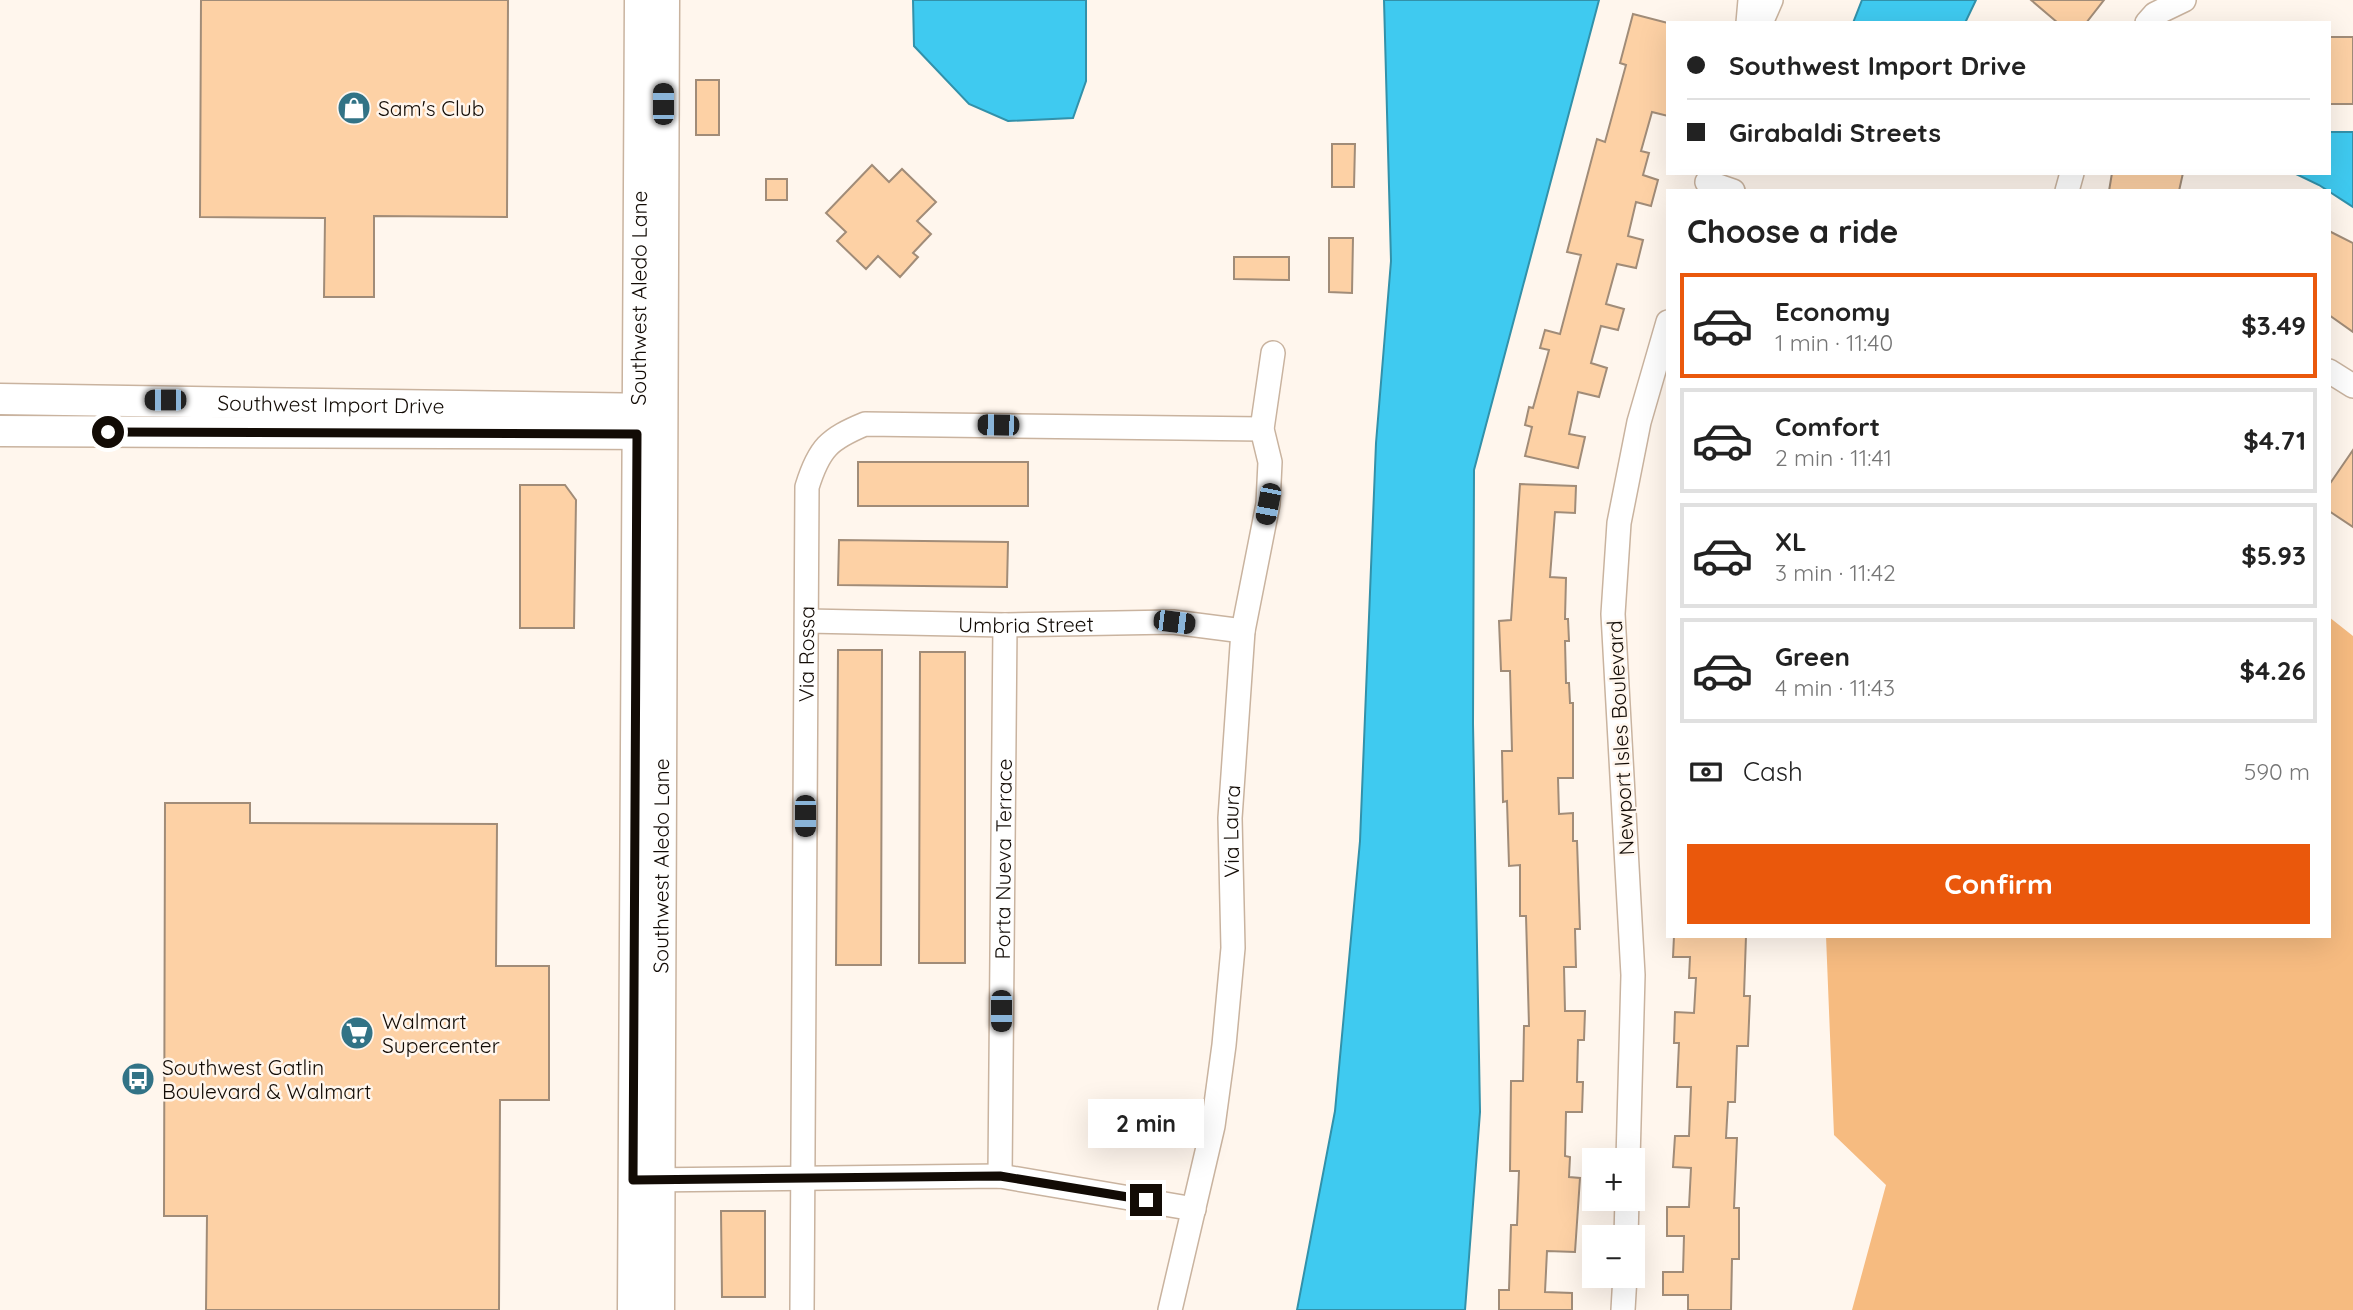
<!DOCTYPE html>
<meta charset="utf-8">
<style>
body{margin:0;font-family:Quicksand,sans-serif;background:#f6f6f6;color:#222;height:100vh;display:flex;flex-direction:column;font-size:26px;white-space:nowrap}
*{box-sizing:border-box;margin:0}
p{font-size:23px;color:#767676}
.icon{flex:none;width:38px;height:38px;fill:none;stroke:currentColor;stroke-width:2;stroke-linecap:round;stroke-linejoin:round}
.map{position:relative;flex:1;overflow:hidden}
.details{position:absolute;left:1666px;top:189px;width:665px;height:749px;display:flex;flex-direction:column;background:#fff;border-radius:0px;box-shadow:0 7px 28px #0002}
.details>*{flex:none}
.hud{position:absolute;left:1666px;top:21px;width:665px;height:154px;border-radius:0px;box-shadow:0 7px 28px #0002;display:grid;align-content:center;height:154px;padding:0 21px;background:#fff}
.buttons{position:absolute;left:1582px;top:1148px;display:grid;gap:14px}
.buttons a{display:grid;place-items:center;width:63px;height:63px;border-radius:0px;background:#fff;box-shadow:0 7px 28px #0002;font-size:35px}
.end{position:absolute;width:32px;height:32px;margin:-16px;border:9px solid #120b05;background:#fff;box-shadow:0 0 0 4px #fff}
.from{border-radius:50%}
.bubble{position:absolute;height:49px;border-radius:0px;background:#fff;box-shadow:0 7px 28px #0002;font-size:23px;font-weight:700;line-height:49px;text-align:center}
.car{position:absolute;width:21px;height:42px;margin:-21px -10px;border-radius:9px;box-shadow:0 0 5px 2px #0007;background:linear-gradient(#222 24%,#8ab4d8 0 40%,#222 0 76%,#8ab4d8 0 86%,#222 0)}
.hud b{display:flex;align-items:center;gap:24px;height:66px;font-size:26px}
.hud b+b{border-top:2px solid #e0e0e0}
.hud i{width:18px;height:18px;background:#222}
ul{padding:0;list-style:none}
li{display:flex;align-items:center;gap:21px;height:105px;margin:0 14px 10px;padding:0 7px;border:4px solid #e0e0e0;border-radius:0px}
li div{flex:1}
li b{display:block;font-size:26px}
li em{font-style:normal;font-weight:700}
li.selected{border-color:#ea580c}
li>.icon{width:63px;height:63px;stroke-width:1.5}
h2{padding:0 21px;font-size:32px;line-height:84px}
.pay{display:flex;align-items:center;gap:18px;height:77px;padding:0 21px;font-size:26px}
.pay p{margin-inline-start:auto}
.action{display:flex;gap:14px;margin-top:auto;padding:14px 21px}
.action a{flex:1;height:80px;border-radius:0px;background:#ea580c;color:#fff;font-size:28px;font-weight:700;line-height:80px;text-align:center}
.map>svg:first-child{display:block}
.green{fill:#f6bb80}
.water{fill:#3fcaf0;stroke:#3291aa;stroke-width:2}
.building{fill:#fdd1a5;stroke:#a18c78;stroke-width:2}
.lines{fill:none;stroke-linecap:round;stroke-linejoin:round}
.minor-casing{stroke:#c9b39f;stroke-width:26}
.tertiary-casing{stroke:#c9b39f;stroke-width:33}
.minor{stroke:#fff;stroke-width:23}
.tertiary{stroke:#fff;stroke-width:30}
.route{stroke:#120b05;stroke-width:9}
.labels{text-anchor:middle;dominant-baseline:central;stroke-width:5;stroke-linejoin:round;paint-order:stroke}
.poi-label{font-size:21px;fill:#120b05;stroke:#fff6ed;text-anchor:start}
.street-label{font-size:21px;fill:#120b05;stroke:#fff6ed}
</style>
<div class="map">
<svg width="2353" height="1310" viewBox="0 0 2353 1310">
<rect width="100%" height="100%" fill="#fff6ed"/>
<path class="green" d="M2329,617L2353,636V1310H1852L1886,1185L1834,1135L1826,936H2329Z"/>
<g class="water">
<path d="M913,0H1086V81L1073,118L1008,121L969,104L914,46Z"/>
<path d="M1384,0H1599L1474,470L1473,724L1480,1112L1465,1310H1297L1335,1111L1360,841L1376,443L1391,261Z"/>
<path d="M1862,0H1976L1965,23H1853Z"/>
<path d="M2329,132H2353V207L2319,185L2294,173H2329Z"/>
</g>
<g class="building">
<path d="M201,0H508L507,217L374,216V297H324L325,218L200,217Z"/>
<path d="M2031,0H2104L2086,23H2058Z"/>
<path d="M1633,14L1668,23V116L1652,112L1641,151L1649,153L1643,175L1658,180L1651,206L1636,202L1628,236L1643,240L1636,268L1617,264L1606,304L1624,309L1618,330L1601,326L1591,363L1607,368L1599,397L1578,392L1569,434L1585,437L1578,468L1525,456L1532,427L1525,425L1529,407L1533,408L1549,350L1540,348L1545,330L1560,334L1581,255L1567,252L1597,139L1605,142L1626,65L1620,63Z"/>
<rect x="2329" y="37" width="24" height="67"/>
<rect x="696" y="80" width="23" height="55"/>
<path d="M1332,144H1355L1354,187H1332Z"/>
<path d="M872,165L889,182L902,169L936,202L917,221L931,234L913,253L918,257L900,277L878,256L866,269L837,241L846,232L826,213Z"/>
<path d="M2112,173H2183L2179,191H2109Z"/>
<rect x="766" y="179" width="21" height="21"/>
<path d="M2329,231L2353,243V332L2329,315Z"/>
<path d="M1329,238H1353L1352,293L1329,292Z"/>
<path d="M1234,257H1289V280L1234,279Z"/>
<path d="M2353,450V527L2329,511V485Z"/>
<rect x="858" y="462" width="170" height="44"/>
<path d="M1520,484L1576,486L1575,513L1555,512L1550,577L1566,578L1565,619H1568L1569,641H1565L1566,683H1569L1570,703H1573V778H1558L1559,814L1573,813V841H1577L1580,929H1575L1576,967H1564L1565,1011H1585L1584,1040H1578L1577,1082H1583L1582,1112H1566L1565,1156L1570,1157L1569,1177L1580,1178L1575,1252L1547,1251L1545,1292L1572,1293V1310H1499V1290H1509L1511,1225H1517L1519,1171H1510L1511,1081H1523L1524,1026H1529L1526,916H1520V865L1509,866L1507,801L1503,802L1502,751H1512L1510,671H1501L1499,621L1511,620Z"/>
<path d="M520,485H565L576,500L574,628H520Z"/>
<path d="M839,540L1008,542L1007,587L838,585Z"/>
<path d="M838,650H882L881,965H836Z"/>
<path d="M920,652H965V963H919Z"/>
<path d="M165,803H250V823L497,824L496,966H549V1100H500L499,1310H206L207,1216H164Z"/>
<path d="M1674,936H1746L1744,996H1750L1748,1046H1737L1735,1102H1728L1726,1138H1737L1734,1208H1739V1259H1732L1731,1310H1688V1295H1663V1272H1683L1684,1236H1667V1207H1689L1691,1168L1673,1167L1675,1136H1689L1691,1087H1677L1679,1043H1674L1675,1012L1694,1013L1696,978H1689L1690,957H1673Z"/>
<path d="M721,1211H765V1297H722Z"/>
</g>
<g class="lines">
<defs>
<g id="minor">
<path d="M1748,23L1750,0"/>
<path d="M1761,23L1771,0"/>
<path d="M2147,23L2155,14L2184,0"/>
<path d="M1707,182L1733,191"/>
<path d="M2067,191L2072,173"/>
<path d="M2329,371L2353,386"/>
<path id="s1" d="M807,621L1005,625L1173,622L1243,631"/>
<path d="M1628,1160L1633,975L1613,614L1619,523L1639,422L1668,322"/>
<path id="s2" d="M1000,1176L1005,625"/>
<path d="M643,1180L1000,1176L1194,1209"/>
<path d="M1626,1237L1627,1199"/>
<path id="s3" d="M802,1310L807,487C819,448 829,439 865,424L1262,429"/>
<path id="s4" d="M1170,1310L1213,1126L1224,1045L1233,948L1230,818L1243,631L1268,504L1270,462L1262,429L1273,353"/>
<path d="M1623,1310L1625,1276"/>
</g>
<g id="tertiary">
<path id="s5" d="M0,399L655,409"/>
<path d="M0,431L654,434"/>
<path id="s6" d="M633,1310L640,0"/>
<path id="s7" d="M659,1310L664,0"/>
</g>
</defs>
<use href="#minor" class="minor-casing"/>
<use href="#tertiary" class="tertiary-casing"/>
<use href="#minor" class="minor"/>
<use href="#tertiary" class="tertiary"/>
</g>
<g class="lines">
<path class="route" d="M108,432L637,434L633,1180L1000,1176L1146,1200"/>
</g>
<defs>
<symbol id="shop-disc" viewBox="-11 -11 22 22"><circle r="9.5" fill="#327386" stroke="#fff6ed"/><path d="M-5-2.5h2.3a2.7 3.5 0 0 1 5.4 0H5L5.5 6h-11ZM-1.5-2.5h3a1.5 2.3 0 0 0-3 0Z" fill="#fff"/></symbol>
<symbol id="supermarket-disc" viewBox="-11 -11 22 22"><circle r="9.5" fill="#327386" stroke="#fff6ed"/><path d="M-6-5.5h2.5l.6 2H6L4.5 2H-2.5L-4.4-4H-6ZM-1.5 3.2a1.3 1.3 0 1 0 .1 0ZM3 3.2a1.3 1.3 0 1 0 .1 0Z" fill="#fff"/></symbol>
<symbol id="bus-disc" viewBox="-11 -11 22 22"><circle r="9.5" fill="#327386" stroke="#fff6ed"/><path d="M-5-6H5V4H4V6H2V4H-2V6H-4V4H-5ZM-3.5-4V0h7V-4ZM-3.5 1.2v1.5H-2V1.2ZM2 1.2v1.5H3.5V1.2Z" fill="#fff"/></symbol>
</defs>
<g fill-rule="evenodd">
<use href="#shop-disc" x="335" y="89" width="38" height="38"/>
<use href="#supermarket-disc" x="338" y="1014" width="38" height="38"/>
<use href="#bus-disc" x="119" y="1060" width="38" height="38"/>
</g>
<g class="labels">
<g class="poi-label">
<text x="378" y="108">Sam's Club</text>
<text x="382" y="1021">Walmart<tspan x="382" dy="24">Supercenter</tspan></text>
<text x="162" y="1067">Southwest Gatlin<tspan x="162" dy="24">Boulevard &amp; Walmart</tspan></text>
</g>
<g class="street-label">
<text stroke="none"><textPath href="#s6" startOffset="1012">Southwest Aledo Lane</textPath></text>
<text stroke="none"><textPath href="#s5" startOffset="331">Southwest Import Drive</textPath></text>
<text stroke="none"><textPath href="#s1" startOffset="219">Umbria Street</textPath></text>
<text stroke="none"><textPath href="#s3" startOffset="656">Via Rossa</textPath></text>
<text transform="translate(1620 738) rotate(-93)">Newport Isles Boulevard</text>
<text stroke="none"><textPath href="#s4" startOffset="485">Via Laura</textPath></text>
<text stroke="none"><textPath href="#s2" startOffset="317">Porta Nueva Terrace</textPath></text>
<text stroke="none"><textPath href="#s7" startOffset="444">Southwest Aledo Lane</textPath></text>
</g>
</g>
</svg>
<div class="buttons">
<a>+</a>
<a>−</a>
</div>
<i class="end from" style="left:108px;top:432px"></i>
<i class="end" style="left:1146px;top:1200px"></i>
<div class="bubble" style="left:1088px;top:1099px;width:116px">2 min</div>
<i class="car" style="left:663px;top:104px;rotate:0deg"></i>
<i class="car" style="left:165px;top:400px;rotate:270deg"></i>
<i class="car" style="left:998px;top:425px;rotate:271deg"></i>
<i class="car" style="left:1268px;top:504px;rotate:191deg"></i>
<i class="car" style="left:1174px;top:622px;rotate:97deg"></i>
<i class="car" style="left:805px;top:816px;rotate:180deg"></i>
<i class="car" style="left:1001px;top:1011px;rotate:180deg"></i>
<div class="hud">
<b><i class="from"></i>Southwest Import Drive</b>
<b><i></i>Girabaldi Streets</b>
</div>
<section class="details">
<h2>Choose a ride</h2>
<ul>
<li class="selected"><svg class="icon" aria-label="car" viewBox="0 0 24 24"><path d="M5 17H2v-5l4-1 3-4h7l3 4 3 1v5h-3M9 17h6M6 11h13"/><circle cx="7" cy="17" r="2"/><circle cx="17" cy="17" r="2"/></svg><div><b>Economy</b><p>1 min · 11:40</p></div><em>$3.49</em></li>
<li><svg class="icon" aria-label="car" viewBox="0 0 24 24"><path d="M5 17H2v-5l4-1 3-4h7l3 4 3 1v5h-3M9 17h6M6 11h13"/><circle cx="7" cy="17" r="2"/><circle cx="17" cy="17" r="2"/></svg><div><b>Comfort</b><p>2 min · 11:41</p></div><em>$4.71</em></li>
<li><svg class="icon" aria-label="car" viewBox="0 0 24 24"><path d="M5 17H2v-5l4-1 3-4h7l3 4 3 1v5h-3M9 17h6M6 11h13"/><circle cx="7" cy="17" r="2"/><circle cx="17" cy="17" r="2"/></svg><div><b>XL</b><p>3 min · 11:42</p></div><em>$5.93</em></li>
<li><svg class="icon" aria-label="car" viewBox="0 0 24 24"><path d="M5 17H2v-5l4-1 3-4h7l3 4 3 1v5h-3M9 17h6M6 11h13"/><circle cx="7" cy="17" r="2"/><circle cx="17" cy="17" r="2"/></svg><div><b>Green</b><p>4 min · 11:43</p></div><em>$4.26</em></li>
</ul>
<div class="pay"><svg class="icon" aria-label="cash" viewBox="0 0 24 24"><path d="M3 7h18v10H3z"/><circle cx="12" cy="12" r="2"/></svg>Cash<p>590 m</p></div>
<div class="action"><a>Confirm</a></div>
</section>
</div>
